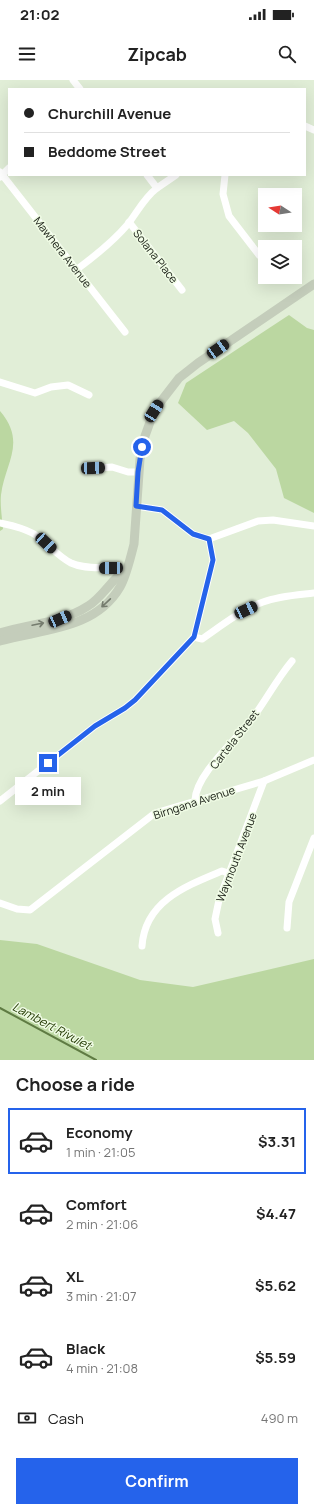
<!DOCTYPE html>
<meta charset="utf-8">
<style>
body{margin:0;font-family:Manrope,sans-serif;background:#f2f2f2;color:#222;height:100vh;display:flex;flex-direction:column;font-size:15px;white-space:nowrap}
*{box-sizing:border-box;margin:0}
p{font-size:13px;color:#767676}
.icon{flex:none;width:22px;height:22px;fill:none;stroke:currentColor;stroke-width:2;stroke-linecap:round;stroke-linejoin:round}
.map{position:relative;height:980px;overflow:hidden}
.panel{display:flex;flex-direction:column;background:#fff;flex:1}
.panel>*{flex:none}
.hud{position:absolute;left:8px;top:8px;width:298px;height:88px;border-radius:0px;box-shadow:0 4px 16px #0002;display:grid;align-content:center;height:88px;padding:0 16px;background:#fff}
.needle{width:26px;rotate:282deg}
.buttons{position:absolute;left:258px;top:108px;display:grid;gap:8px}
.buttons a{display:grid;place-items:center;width:44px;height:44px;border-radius:0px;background:#fff;box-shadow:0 4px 16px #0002;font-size:20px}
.end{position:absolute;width:18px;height:18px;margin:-9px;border:5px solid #2563eb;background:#fff;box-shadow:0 0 0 2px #fff}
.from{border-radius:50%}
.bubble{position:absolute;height:28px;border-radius:0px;background:#fff;box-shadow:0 4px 16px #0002;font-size:13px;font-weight:700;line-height:28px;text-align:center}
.car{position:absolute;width:12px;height:24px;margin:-12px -6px;border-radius:5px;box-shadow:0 0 3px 1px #0007;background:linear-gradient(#222 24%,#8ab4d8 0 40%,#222 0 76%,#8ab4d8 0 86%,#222 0)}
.hud b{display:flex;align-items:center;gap:14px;height:38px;font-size:15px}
.hud b+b{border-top:1px solid #e0e0e0}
.hud i{width:10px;height:10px;background:#222}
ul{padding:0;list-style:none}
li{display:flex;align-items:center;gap:12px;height:66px;margin:0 8px 6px;padding:0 8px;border:2px solid transparent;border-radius:0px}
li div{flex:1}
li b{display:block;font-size:15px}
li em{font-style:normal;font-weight:700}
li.selected{border-color:#2563eb}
li>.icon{width:36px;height:36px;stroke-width:1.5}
h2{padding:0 16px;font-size:18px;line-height:48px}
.pay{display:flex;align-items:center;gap:10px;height:44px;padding:0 16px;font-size:15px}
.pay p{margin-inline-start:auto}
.primary-button{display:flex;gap:8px;margin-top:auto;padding:8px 16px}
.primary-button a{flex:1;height:46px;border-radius:0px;background:#2563eb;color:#fff;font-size:16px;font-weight:700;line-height:46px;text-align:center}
.status{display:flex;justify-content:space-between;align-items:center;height:28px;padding:0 20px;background:#fff;direction:ltr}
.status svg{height:11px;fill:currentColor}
header{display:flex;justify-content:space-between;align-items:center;height:52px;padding:0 16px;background:#fff;font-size:18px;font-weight:700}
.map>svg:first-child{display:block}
.green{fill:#bbd7a1}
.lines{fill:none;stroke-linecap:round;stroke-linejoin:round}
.stream{stroke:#5f7b43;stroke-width:2}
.street{stroke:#fff;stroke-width:7}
.secondary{stroke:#c4cdbb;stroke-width:9}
.oneway{stroke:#757c6e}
.route{stroke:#2563eb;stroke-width:5}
.labels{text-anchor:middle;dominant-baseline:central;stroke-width:3;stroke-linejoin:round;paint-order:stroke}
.street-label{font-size:11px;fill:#141911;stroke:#effbe4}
.water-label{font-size:12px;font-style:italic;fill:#213800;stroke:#effbe4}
</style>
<div class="status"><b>21:02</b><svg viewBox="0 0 49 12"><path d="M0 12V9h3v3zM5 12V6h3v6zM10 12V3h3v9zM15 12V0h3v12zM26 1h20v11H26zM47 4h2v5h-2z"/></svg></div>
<header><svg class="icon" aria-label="menu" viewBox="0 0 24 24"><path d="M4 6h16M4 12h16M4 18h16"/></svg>Zipcab<svg class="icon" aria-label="search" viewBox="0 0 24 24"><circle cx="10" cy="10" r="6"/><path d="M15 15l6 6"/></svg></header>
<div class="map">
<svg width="314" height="980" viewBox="0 0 314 980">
<rect width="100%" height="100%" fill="#e1eed7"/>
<g class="green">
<path d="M289,235L307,248L314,250V433L284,418L276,389L248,353L234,341L207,350L178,323L186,303Z"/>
<path d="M0,331C27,363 5,382 1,415C0,425 2,438 3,449L0,451Z"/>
<path d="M0,860L37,864L140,900L193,907L314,879V980H0Z"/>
</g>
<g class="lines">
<path class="stream" d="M0,928L96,980"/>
<g class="street">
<path d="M73,0L80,9"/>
<path d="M305,46L314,50"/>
<path d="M0,92L125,252"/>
<path d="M147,95L157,108L176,95"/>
<path d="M225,95L223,114L229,136L259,175"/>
<path d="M0,97L9,88"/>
<path d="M129,142L182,210"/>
<path d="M76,190C95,176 113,162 128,144C138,131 144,118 157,108"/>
<path d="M0,302L35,313L51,307L68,305L89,315"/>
<path d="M86,389L112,387L128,392H138"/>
<path d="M136,426L162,430L193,454L209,459L258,441L273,440L314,446"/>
<path d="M0,443C14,446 28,449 40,458C50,466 59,477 71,483C88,491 108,485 125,491"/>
<path d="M194,557L202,559C221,546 241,530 263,522C279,516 297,515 314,513"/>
<path d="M195,720C196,694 236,660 252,639C266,620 277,599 292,581"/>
<path d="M0,721L95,646L125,628L135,620L194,557L213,480L209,459"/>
<path d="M0,823L17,829L30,830L155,733L264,701L314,680"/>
<path d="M287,848L289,822L314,758"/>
<path d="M218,853L215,839L219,820L264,701"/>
<path d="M142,866C145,821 186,806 222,791L228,793"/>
</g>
<g class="secondary">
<path d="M0,553C29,544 62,543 88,526C103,517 113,497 125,491"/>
<path d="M0,561C42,549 95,550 120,507C126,497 131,476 134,464L140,379L145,356L154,331L162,320L179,298L198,283L314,204"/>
</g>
</g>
<defs><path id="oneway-shaft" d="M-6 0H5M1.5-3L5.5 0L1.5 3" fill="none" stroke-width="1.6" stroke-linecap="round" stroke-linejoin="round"/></defs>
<g class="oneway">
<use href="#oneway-shaft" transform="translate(106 523) rotate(137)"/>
<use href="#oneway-shaft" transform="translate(38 544) rotate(-12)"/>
</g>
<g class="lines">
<path class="route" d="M48,683L95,646L125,628L135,620L194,557L213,480L209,459L193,454L162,430L136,426L138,392L142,367"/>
</g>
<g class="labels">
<g class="street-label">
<text transform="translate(63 172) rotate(52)">Mawhera Avenue</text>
<text transform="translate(156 176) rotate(52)">Solana Place</text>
<text transform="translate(234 659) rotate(-52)">Cartela Street</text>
<text transform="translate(194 722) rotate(-18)">Birngana Avenue</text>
<text transform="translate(236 777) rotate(-69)">Waymouth Avenue</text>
</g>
<g class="water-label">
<text transform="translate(52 946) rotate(28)">Lambert Rivulet</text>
</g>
</g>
</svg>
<div class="buttons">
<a><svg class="needle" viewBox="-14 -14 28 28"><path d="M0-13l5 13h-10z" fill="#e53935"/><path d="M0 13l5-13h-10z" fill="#767676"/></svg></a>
<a><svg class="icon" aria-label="layers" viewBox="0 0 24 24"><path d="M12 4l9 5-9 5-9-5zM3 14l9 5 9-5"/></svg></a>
</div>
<i class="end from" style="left:142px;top:367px"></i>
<i class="end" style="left:48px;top:683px"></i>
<div class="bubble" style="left:15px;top:697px;width:66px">2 min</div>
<i class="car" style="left:218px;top:269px;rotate:56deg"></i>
<i class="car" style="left:154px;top:331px;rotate:32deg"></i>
<i class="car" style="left:93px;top:388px;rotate:88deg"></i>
<i class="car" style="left:46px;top:463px;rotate:133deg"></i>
<i class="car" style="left:111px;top:488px;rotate:269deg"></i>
<i class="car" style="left:246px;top:530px;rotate:65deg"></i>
<i class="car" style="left:60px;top:539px;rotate:67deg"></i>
<div class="hud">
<b><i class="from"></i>Churchill Avenue</b>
<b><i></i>Beddome Street</b>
</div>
</div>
<section class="panel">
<h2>Choose a ride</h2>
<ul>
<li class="selected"><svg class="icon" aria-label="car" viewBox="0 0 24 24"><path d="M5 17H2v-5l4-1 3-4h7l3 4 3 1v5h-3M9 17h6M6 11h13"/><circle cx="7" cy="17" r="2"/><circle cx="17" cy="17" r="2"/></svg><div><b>Economy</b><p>1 min · 21:05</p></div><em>$3.31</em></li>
<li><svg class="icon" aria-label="car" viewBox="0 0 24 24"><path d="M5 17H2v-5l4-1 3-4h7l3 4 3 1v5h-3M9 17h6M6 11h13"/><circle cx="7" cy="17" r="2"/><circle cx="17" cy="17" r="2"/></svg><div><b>Comfort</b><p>2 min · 21:06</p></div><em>$4.47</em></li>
<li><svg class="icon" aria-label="car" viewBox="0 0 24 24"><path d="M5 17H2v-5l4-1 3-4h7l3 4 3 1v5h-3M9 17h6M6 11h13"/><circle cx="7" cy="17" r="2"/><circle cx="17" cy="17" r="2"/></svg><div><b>XL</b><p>3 min · 21:07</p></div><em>$5.62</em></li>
<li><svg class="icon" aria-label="car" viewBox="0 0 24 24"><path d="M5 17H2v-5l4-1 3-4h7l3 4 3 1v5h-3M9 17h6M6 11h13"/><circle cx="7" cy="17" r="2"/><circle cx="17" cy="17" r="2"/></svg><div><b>Black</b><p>4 min · 21:08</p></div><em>$5.59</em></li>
</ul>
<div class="pay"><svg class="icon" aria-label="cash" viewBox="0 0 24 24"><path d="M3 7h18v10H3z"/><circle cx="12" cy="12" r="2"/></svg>Cash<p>490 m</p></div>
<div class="primary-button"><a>Confirm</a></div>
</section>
